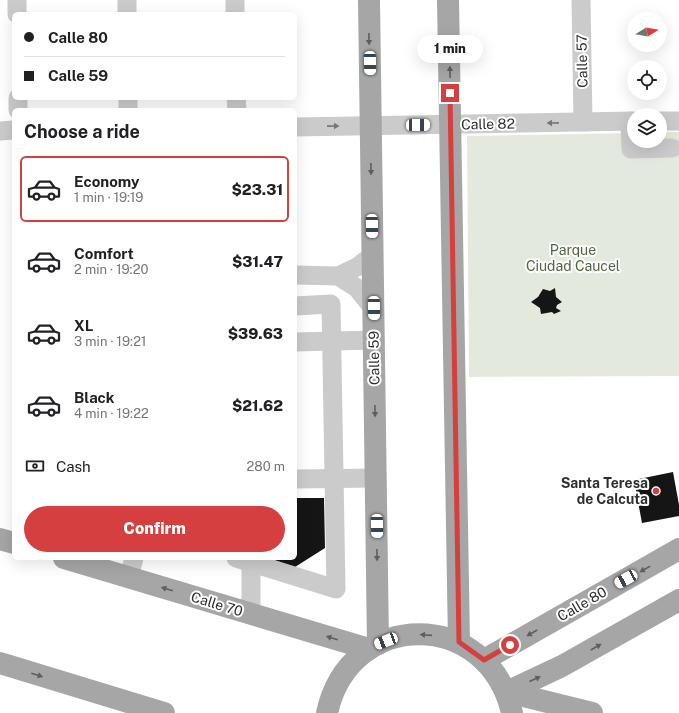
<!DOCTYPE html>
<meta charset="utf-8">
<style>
body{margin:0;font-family:"Public Sans",sans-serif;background:#f6f6f6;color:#202124;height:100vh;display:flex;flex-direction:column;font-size:15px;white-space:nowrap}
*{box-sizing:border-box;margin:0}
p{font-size:13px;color:#757577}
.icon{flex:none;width:22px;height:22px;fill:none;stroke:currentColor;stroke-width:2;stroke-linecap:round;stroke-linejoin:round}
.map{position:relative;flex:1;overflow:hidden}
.sheet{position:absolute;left:12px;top:108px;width:285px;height:452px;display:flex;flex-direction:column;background:#fff;border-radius:6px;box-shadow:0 4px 16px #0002}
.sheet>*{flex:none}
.banner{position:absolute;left:12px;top:12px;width:285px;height:88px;border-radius:6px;box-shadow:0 4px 16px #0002;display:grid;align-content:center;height:88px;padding:0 12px;background:#fff}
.needle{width:26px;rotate:79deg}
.fabs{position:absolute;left:627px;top:12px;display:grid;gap:8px}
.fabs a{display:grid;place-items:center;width:40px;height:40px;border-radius:50%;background:#fff;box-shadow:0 4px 16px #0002;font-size:20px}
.end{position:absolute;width:18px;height:18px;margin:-9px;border:5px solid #d63f3f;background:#fff;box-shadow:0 0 0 2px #fff}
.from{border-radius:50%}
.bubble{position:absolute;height:28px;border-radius:14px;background:#fff;box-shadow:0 4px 16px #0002;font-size:13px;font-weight:800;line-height:28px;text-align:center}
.car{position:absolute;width:12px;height:24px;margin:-12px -6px;border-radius:5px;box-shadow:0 0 3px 1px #0007;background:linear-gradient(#fff 24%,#345 0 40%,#fff 0 76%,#345 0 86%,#fff 0)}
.banner b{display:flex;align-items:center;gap:14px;height:38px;font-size:15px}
.banner b+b{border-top:1px solid #e0e0e0}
.banner i{width:10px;height:10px;background:#202124}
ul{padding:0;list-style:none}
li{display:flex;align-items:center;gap:12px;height:66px;margin:0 8px 6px;padding:0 4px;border:2px solid transparent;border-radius:6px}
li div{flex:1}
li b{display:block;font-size:15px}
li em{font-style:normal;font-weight:800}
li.selected{border-color:#d63f3f}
li>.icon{width:36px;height:36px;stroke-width:1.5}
h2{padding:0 12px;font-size:18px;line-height:48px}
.pay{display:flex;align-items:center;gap:10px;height:44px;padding:0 12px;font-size:15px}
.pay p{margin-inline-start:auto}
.cta{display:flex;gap:8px;margin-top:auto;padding:8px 12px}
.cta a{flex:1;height:46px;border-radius:24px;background:#d63f3f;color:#fff;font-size:16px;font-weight:800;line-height:46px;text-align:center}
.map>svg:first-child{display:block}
.green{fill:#e3eadd}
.building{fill:#151515}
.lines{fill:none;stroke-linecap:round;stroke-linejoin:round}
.minor{stroke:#cbcbcb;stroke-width:19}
.major{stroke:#a6a6a6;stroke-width:22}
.oneway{fill:#5e5e5e}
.oneway2{fill:#757575}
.route{stroke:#d63f3f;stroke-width:5}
.poi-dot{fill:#d63f3f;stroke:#fff;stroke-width:1.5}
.labels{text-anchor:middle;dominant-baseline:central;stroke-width:4;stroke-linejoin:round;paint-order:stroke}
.street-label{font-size:14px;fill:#2e2e2e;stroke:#fff}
.park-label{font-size:14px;fill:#4e663f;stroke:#fff}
.poi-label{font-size:14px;font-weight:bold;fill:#2e2e2e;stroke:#fff;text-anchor:end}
</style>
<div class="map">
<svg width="679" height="713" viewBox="0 0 679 713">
<rect width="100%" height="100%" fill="#fff"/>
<path class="green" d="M660,132H679V376L469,377L467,136L634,133V141H660Z"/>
<g class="building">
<path d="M555,288L556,297L562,302L557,305L556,308L561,311L554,314L552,312L541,314L540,308L531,302L538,297L543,289L550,291Z"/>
<path d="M673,472L679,505V516L642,523L634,480Z"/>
<path d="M295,498H324L325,548L295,567L268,558H295Z"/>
</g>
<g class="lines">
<g class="minor">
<path d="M17,0V14"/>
<path d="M127,0V14"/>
<path d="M235,0V14"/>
<path d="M581,0L583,122"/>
<path d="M18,98V110"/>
<path d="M128,98V110"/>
<path d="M236,98L237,110"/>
<path d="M630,121L631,149L672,148"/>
<path d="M660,121H679"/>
<path d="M295,127L634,121"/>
<path d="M0,131L14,130"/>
<path d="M295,275L338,276L357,288L373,308"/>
<path d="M338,276L357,267L373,255"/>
<path d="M295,342L374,340"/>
<path d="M295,479L376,478"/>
<path d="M236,558L336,589L331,304L295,306"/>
<path d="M129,577L134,558"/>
<path d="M251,614V558"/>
</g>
<g class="major">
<path d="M369,0L378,644"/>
<path d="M448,0L459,643"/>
<path d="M0,539L14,543"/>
<path d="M64,558L369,649"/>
<path d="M484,660L679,549"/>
<path d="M0,663L164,713"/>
<path d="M507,692L562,666L679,600"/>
<path d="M507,692L592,713"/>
<path d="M327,713C350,608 488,608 512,713"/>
</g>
</g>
<defs><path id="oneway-solid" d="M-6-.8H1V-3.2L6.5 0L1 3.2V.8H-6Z"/></defs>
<g class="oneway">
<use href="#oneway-solid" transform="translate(369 39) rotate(89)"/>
<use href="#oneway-solid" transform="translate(450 72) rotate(-91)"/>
<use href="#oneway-solid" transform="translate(371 169) rotate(89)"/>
<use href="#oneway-solid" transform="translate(375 411) rotate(89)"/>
<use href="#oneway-solid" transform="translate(377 555) rotate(89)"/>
<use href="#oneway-solid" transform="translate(645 569) rotate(151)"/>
<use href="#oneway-solid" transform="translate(167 589) rotate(-163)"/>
<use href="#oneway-solid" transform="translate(532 633) rotate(150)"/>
<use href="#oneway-solid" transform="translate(426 635) rotate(-176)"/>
<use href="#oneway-solid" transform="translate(332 638) rotate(-163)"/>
<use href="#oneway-solid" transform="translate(596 647) rotate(-30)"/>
<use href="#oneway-solid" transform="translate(37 675) rotate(17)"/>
<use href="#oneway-solid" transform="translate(535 679) rotate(-25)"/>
</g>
<g class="oneway2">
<use href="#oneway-solid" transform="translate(553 123) rotate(179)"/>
<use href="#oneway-solid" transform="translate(333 126) rotate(-1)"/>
</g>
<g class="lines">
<path class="route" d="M450,93L459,642L484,660L510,645"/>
</g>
<circle class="poi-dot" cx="656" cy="491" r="4"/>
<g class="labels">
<g class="street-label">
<text transform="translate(582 61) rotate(-91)">Calle 57</text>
<text transform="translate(488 124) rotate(-1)">Calle 82</text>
<text transform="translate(374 358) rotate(-91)">Calle 59</text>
<text transform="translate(217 604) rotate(17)">Calle 70</text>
<text transform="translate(582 604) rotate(-30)">Calle 80</text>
</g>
<g class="park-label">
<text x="573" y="250">Parque<tspan x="573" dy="16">Ciudad Caucel</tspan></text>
</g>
<g class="poi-label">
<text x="648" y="483">Santa Teresa<tspan x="648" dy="16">de Calcuta</tspan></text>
</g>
</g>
</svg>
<div class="fabs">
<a><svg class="needle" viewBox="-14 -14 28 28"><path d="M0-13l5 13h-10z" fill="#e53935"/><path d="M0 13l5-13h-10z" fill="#757577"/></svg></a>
<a><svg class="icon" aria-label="locate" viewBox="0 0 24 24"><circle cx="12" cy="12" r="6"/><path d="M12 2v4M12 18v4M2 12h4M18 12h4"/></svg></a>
<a><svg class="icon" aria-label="layers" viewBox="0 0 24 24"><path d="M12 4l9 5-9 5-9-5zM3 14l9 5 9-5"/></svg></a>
</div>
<i class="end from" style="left:510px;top:645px"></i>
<i class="end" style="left:450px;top:93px"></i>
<div class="bubble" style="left:417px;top:35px;width:66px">1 min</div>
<i class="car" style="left:370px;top:63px;rotate:179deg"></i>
<i class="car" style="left:418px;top:125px;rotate:89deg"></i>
<i class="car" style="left:372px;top:226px;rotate:179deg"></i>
<i class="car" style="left:374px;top:308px;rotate:179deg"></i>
<i class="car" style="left:377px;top:526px;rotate:179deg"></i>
<i class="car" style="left:626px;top:579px;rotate:241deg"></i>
<i class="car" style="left:386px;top:641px;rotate:249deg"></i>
<div class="banner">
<b><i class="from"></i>Calle 80</b>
<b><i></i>Calle 59</b>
</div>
<section class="sheet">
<h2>Choose a ride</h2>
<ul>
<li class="selected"><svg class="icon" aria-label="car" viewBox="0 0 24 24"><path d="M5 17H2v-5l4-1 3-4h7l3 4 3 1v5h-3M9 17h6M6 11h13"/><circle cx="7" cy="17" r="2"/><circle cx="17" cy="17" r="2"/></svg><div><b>Economy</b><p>1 min · 19:19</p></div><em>$23.31</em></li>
<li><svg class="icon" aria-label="car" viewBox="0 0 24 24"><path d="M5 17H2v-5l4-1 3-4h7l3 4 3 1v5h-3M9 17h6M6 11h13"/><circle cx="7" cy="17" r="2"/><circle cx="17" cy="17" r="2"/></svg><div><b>Comfort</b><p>2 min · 19:20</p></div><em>$31.47</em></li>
<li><svg class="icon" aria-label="car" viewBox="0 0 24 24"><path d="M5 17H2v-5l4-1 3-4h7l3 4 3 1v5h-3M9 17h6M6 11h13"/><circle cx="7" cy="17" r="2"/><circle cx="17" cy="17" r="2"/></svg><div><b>XL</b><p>3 min · 19:21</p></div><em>$39.63</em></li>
<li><svg class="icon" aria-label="car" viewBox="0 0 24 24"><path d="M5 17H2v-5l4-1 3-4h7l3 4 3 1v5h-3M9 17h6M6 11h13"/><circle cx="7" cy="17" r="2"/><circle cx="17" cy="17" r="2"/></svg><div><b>Black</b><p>4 min · 19:22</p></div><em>$21.62</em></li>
</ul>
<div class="pay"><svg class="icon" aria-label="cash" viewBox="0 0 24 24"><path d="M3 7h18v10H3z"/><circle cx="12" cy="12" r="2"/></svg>Cash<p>280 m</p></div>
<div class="cta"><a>Confirm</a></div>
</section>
</div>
